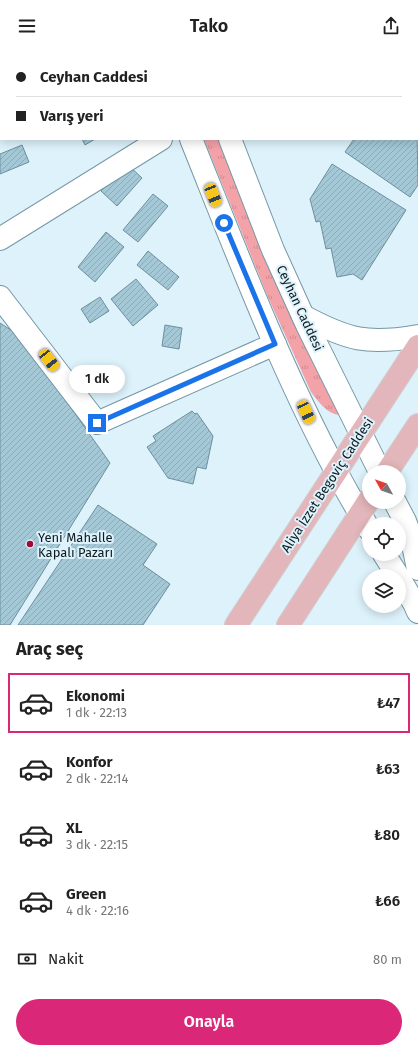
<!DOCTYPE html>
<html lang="tr">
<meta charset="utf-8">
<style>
body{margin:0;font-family:"Fira Sans",sans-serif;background:#f6f6f6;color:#222;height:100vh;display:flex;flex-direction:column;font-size:15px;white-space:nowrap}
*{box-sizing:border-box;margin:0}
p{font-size:13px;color:#767676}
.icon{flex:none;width:22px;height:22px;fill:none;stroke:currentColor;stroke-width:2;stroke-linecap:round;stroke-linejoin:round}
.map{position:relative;height:573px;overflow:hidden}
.drawer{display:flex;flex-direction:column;background:#fff;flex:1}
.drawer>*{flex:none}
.top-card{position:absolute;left:0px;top:0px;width:418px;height:88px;box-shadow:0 2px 10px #0003;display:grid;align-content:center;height:88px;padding:0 16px;background:#fff}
.needle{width:26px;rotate:310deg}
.tools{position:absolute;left:362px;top:413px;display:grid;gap:8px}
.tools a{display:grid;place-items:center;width:44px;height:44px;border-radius:50%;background:#fff;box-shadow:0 2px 10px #0003;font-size:20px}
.end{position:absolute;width:18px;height:18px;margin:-9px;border:5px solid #1a73e8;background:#fff;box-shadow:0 0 0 2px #fff}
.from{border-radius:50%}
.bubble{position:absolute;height:28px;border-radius:14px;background:#fff;box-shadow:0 2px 10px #0003;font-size:13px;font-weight:600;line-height:28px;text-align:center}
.car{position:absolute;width:12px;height:24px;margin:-12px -6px;border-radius:5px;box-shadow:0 0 3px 1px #0007;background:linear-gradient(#f5c518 24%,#345 0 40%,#f5c518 0 76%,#345 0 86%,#f5c518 0)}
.top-card b{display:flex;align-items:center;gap:14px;height:38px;font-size:15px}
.top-card b+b{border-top:1px solid #e0e0e0}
.top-card i{width:10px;height:10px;background:#222}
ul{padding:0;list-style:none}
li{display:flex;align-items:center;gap:12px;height:60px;margin:0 8px 6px;padding:0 8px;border:2px solid transparent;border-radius:0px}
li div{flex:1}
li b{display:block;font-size:15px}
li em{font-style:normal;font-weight:600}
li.selected{border-color:#db2777}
li>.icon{width:36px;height:36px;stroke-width:1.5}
h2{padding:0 16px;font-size:18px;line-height:48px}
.pay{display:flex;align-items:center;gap:10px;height:44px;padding:0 16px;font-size:15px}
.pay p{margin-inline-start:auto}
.action{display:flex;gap:8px;margin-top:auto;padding:8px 16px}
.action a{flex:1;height:46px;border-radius:24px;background:#db2777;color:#fff;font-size:16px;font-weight:600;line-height:46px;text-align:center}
header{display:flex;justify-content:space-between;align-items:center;height:52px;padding:0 16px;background:#fff;font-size:18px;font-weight:600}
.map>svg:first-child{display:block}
.grass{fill:url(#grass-tufts)}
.building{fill:url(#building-hatch);stroke:#6d8f9d}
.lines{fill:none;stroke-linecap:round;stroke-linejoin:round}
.minor-casing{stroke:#7597a5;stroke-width:24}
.major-casing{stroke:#cfd1d2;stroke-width:24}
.minor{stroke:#fff;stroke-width:22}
.major{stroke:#e2b6ba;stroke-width:22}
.route{stroke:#1a73e8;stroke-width:5}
.poi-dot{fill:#a30637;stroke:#ddf2fb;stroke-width:1.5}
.labels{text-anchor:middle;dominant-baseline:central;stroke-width:4;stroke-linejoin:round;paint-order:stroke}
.street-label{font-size:13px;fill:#0d1a20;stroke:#ddf2fb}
.poi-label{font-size:13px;fill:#0d1a20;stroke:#ddf2fb;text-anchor:start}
</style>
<header><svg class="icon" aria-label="menu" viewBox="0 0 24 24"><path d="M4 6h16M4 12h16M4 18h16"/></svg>Tako<svg class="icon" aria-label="share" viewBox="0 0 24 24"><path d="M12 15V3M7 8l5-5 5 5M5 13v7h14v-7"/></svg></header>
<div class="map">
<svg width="418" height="573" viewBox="0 0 418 573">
<defs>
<pattern id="grass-tufts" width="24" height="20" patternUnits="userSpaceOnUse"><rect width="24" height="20" fill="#f3a2a8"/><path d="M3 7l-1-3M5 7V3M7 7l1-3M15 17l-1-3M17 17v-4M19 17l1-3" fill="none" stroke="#cf8b90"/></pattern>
<pattern id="building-hatch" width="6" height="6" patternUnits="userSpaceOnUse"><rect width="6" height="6" fill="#a5c8d7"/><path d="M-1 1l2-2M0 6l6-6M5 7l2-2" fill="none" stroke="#8dabb8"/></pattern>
</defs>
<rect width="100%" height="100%" fill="#ddf2fb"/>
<path class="grass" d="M204,87H219L261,191L339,358V363C327,362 318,349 311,340L267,243Z"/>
<g class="building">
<rect x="41" y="0" width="57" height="1"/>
<path d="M417,80L418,133L410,145L345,100L354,87H417Z"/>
<path d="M82,87H95L85,93Z"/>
<path d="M22,93L29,110L0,122V102Z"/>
<path d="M126,111L142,126L117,154L101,139Z"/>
<path d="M332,112L406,158L362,228L353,222L337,225L331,196L326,197L320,169L316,170L310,147Z"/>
<path d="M153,142L168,154L138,190L123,178Z"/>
<path d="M106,180L124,195L95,230L78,215Z"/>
<path d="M148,199L179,225L168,238L137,213Z"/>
<path d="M136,227L158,253L133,274L111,247Z"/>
<path d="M100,245L109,259L90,271L81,257Z"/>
<path d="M0,271L20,284L110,411L10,573H0Z"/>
<path d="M165,273L182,276L179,297L162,294Z"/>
<path d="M192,359L195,362L197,361L213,384L206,417L197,415L193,432L168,426L147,395L156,389L153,384Z"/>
<path d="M98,453L157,492L143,513L170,532L143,573H18Z"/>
</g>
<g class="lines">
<defs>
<g id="minor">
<path d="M156,0L157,1"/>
<path d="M196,0V1"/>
<path d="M350,1L352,0"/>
<path d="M191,87C236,199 279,313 336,419C346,439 358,458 369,477"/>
<path d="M230,87L273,198L307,273L380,420"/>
<path d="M0,187L161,87"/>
<path d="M0,245L97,371L275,292"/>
<path d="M303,264C348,288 367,293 418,284"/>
<path d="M395,450L405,469L412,488L418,517"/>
<path d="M384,502L398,524"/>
<path d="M399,526L414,551L418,560"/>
</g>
<g id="major">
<path d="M387,420L418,373"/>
<path d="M236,573L418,294"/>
<path d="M288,573L369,448"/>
</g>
</defs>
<use href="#minor" class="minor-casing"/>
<use href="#major" class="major-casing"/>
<use href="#minor" class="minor"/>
<use href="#major" class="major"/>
</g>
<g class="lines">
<path class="route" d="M97,371L275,292L224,171"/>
</g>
<circle class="poi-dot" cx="30" cy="492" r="4"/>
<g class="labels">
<g class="street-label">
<text transform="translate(300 256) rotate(65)">Ceyhan Caddesi</text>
<text transform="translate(327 433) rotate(-57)">Aliya İzzet Begoviç Caddesi</text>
</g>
<g class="poi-label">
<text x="38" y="485">Yeni Mahalle<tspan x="38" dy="15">Kapalı Pazarı</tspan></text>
</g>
</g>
</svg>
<div class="tools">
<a><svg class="needle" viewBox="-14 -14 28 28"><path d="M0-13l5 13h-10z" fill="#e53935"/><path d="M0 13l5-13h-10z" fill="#767676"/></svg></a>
<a><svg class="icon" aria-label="locate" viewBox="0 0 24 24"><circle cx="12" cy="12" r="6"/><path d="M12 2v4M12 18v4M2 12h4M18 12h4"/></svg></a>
<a><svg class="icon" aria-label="layers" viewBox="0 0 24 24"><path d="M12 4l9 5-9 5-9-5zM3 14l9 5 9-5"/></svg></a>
</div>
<i class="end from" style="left:224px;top:171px"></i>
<i class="end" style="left:97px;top:371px"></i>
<div class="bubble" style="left:69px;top:313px;width:56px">1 dk</div>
<i class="car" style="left:213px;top:143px;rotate:158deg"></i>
<i class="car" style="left:49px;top:308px;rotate:142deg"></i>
<i class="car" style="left:306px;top:360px;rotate:155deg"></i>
<div class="top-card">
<b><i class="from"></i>Ceyhan Caddesi</b>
<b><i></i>Varış yeri</b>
</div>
</div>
<section class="drawer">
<h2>Araç seç</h2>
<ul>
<li class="selected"><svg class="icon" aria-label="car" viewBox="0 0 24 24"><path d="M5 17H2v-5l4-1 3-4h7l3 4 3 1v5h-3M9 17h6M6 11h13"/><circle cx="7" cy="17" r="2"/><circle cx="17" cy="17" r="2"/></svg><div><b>Ekonomi</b><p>1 dk · 22:13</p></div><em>₺47</em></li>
<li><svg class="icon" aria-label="car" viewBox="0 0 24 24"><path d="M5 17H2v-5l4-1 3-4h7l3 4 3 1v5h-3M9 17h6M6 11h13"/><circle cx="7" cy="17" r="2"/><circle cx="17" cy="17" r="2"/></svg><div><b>Konfor</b><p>2 dk · 22:14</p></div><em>₺63</em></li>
<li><svg class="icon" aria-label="car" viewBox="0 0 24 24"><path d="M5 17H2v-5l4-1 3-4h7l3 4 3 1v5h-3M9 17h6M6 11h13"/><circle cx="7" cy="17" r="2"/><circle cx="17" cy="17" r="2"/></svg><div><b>XL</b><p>3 dk · 22:15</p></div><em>₺80</em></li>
<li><svg class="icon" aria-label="car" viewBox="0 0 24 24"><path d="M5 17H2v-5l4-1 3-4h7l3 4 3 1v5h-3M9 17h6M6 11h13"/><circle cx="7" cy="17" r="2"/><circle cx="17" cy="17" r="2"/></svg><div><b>Green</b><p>4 dk · 22:16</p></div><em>₺66</em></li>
</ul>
<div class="pay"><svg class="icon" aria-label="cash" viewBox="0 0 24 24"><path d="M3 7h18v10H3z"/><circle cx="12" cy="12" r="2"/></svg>Nakit<p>80 m</p></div>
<div class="action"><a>Onayla</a></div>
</section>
